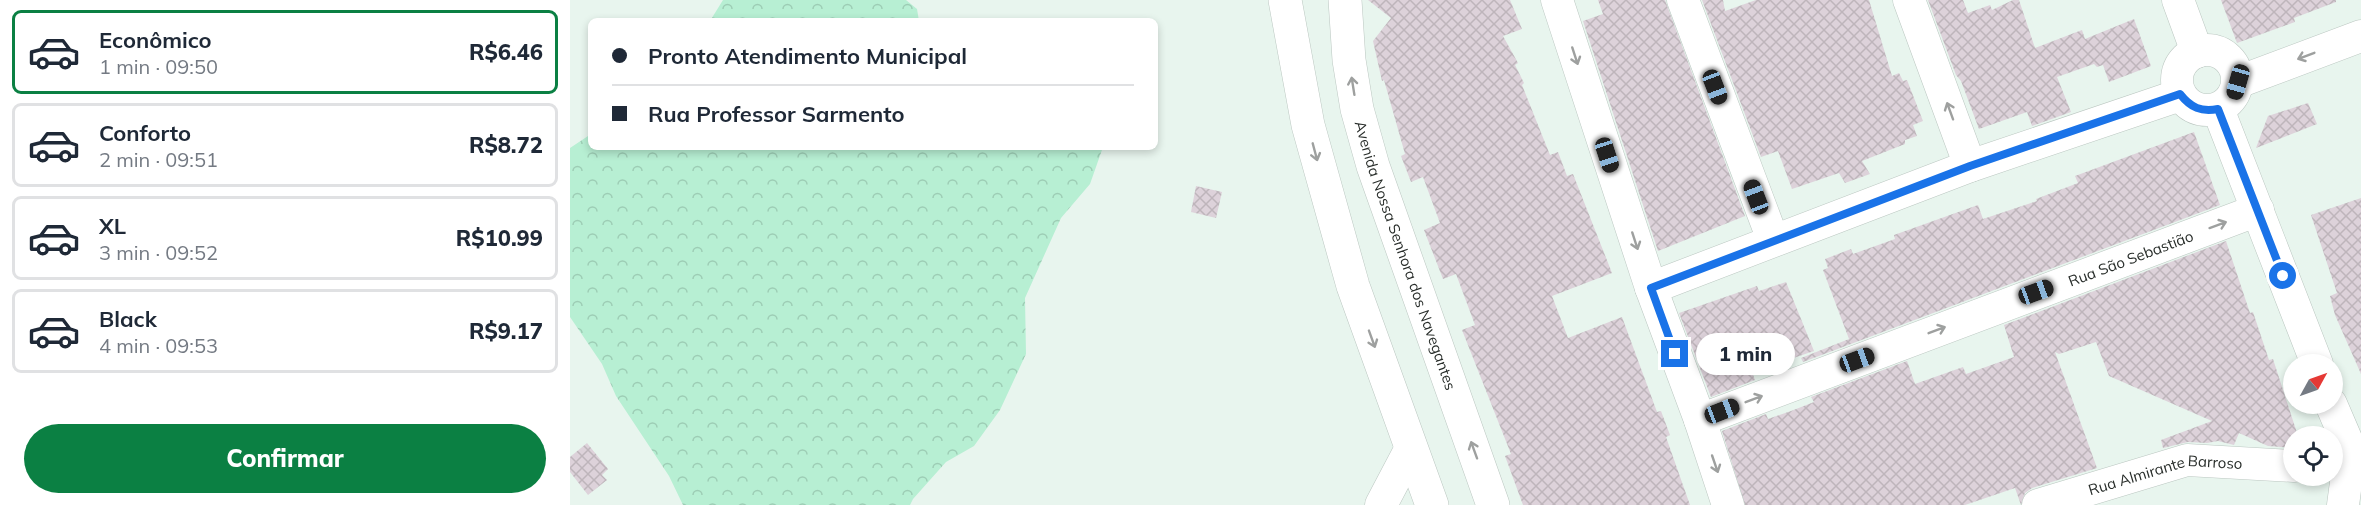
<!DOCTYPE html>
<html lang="pt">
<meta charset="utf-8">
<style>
body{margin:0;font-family:Mulish,sans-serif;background:#f6f6f7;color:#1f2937;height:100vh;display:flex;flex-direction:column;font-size:22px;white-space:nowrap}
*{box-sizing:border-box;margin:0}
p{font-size:20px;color:#747a83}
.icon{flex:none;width:33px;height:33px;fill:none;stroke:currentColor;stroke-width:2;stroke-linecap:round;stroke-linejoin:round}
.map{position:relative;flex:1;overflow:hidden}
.drawer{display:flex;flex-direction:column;background:#fff;width:570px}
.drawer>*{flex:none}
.top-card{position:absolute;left:18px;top:18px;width:570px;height:132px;border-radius:9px;box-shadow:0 3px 9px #0003;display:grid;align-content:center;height:132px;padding:0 24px;background:#fff}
.needle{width:39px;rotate:50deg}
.tools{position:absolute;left:1713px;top:354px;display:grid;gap:12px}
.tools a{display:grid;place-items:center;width:60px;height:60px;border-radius:50%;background:#fff;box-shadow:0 3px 9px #0003;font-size:30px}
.end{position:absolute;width:27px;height:27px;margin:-14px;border:8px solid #1a73e8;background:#fff;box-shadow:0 0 0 3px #fff}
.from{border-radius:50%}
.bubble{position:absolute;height:42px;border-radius:21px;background:#fff;box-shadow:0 3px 9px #0003;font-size:20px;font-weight:800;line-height:42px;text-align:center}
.car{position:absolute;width:18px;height:36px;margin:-18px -9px;border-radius:8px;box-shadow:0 0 4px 2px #0007;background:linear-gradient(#222 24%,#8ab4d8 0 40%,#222 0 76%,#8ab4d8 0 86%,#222 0)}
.top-card b{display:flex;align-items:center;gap:21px;height:57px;font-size:22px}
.top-card b+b{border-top:2px solid #e0e1e3}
.top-card i{width:15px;height:15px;background:#1f2937}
ul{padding:10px 0 0;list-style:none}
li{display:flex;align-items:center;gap:18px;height:84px;margin:0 12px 9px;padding:0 12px;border:3px solid #e0e1e3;border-radius:9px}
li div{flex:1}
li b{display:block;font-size:22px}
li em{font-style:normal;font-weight:800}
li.active{border-color:#0b8043}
li>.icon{width:54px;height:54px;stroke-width:1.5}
.button{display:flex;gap:12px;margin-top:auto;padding:12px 24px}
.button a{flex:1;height:69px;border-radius:36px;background:#0b8043;color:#fff;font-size:24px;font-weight:800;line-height:69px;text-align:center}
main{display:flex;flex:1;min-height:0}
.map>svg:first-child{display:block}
.forest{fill:url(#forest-crowns)}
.building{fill:url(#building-cross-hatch)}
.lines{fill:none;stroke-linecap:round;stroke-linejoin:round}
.minor-casing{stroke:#bbc7c1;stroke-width:33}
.secondary-casing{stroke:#bbc7c1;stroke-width:34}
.minor{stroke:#fff;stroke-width:32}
.secondary{stroke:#fff;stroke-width:33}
.oneway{stroke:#9ea09f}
.route{stroke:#1a73e8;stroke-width:8}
.labels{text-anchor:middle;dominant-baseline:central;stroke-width:6;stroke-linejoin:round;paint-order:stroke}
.street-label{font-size:15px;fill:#282d2a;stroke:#fcfffe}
</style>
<main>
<section class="drawer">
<ul>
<li class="active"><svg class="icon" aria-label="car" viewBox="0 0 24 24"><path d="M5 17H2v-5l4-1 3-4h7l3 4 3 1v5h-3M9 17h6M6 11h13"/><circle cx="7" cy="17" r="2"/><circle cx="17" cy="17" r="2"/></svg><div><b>Econômico</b><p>1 min · 09:50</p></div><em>R$6.46</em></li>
<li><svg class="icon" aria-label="car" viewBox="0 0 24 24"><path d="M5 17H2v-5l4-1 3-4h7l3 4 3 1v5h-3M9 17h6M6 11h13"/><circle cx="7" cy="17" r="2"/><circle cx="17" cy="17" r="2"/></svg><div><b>Conforto</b><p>2 min · 09:51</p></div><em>R$8.72</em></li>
<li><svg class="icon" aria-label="car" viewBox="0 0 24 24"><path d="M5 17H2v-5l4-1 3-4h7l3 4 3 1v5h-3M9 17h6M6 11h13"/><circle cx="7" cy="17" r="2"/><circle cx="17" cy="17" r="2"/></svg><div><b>XL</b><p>3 min · 09:52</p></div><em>R$10.99</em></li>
<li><svg class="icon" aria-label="car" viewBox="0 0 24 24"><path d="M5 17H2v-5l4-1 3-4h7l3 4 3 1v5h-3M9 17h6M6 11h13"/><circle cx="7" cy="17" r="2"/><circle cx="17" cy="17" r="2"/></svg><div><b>Black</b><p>4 min · 09:53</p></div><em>R$9.17</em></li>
</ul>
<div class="button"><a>Confirmar</a></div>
</section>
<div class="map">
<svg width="1791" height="505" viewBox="0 0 1791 505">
<defs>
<pattern id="forest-crowns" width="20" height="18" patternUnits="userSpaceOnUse" patternTransform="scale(1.5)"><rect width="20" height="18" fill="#b7efd3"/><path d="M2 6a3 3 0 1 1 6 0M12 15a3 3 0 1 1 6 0" fill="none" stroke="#9dcdb5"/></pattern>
<pattern id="building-cross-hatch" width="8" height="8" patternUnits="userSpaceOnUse" patternTransform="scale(1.5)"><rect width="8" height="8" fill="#ddd2da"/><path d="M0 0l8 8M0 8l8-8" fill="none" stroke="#beb5bb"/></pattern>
</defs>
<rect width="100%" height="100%" fill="#e8f5ee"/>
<g class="forest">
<path d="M153,0H336L347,9L349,21H140Z"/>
<path d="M21,134V147H533L520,184L491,218L455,298L456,354L430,410L404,446L376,462L343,499L340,505H113L99,476L46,396L32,364L0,317V148Z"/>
</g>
<g class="building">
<path d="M798,0H940L952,29L933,36L948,63L945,65L954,83L952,85L980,155L988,152L997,176L1003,174L1042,273L982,296L998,338L1052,317L1087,412L1091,411L1100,435L1096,437L1120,505H953L935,456L941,454L892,330L905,325L886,274L873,279L854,230L870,223L853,177L841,182L831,156L835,154L814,80L812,81L803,41L821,18Z"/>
<path d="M1028,0H1095L1175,216L1088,251L1013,21L1033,14Z"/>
<path d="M1132,0H1153L1155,11L1186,0H1299L1322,76L1329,73L1333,81L1337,80L1353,121L1343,125L1347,136L1335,140V144L1292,161L1300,174L1275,183L1269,173L1222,189L1208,151L1191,157Z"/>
<path d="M1358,0H1393L1398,13L1420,5L1422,10L1443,0H1449L1465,48L1512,30L1515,39L1564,19L1581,66L1539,82L1533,65L1527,67L1524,64L1487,77L1501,112L1462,126L1457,112L1409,129L1391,81L1386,75Z"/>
<path d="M1651,0H1766V2L1724,18L1725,22L1667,43Z"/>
<path d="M1738,103L1747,124L1686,148L1698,116Z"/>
<path d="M1624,132L1650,205L1233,362L1231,358L1279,339L1253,270L1258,268L1255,259L1281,249L1283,254L1325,239L1324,235L1408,205L1413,219L1467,201L1466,199L1508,183L1505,176Z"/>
<path d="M626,186L652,192L646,218L621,212Z"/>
<path d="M1791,198V374L1765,315L1760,296L1767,293L1741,215Z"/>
<path d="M1656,241L1680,313L1683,312L1699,360L1703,359L1728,436H1724V448L1698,446L1669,433L1664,445L1648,441L1637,443L1618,442L1593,448L1591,440L1642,421L1539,376L1526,342L1489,354L1485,352L1527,468L1462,488L1455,493L1451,505L1445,488L1395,505H1175L1152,431L1196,414L1198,419L1221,411L1244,402L1241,397L1337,361L1345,384L1393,367L1396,374L1444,357L1434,325Z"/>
<path d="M1216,282L1244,351L1182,372L1185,380L1141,397L1109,313L1187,286L1189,291Z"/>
<path d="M17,443L38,469L32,475L37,480L18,495L0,472V457Z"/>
</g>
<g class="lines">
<defs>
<g id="minor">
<path d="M987,0L1081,288L1130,420L1158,505"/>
<path d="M1113,0L1203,240"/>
<path d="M1339,0L1400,166"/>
<path d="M1608,0L1627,52"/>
<circle cx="1637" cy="80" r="30"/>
<path d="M1668,82L1791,36"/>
<path d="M1648,109L1747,364"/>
<path d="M1081,288L1400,166L1610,95"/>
<path d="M1761,404L1791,474"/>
<path id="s1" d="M1130,420L1688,210"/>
<path d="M811,505L841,448"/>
<path id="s2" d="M1468,505L1617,460L1724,466"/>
<path d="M1773,505L1780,452"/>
</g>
<g id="secondary">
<path d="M715,0L738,125L783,286L862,505"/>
<path id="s3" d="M775,0L779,60L787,109L803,166L923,505"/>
</g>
</defs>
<use href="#minor" class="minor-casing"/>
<use href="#secondary" class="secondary-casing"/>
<use href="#minor" class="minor"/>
<use href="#secondary" class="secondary"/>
</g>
<defs><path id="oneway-shaft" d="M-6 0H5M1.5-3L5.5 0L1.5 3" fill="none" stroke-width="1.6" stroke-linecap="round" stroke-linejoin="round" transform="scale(1.5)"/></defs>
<g class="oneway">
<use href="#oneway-shaft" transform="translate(1005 56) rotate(72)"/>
<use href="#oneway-shaft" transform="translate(1736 56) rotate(159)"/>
<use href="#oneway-shaft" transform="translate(783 86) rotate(-99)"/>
<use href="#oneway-shaft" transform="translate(1380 111) rotate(-110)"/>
<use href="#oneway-shaft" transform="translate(745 152) rotate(75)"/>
<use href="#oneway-shaft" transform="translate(1648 225) rotate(-20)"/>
<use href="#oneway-shaft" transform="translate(1065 241) rotate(72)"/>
<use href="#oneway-shaft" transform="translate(1367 330) rotate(-21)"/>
<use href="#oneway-shaft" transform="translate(802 339) rotate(70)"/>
<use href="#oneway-shaft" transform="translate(1184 399) rotate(-21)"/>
<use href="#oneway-shaft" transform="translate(904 450) rotate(-110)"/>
<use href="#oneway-shaft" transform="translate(1145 464) rotate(71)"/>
</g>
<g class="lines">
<path class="route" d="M1105,354L1081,288L1400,166L1610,94C1621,108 1631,112 1648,109L1713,276"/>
</g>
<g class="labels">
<g class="street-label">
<text stroke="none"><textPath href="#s3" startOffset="264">Avenida Nossa Senhora dos Navegantes</textPath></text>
<text stroke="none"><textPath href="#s1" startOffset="460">Rua São Sebastião</textPath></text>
<text stroke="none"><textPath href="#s2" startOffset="132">Rua Almirante Barroso</textPath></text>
</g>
</g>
</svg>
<div class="tools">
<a><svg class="needle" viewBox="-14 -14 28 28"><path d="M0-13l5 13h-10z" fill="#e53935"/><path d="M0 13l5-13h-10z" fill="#747a83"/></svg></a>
<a><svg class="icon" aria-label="locate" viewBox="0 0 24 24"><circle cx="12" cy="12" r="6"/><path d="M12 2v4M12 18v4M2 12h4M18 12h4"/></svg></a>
</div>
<i class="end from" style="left:1713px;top:276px"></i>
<i class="end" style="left:1105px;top:354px"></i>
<div class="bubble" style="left:1126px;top:333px;width:99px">1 min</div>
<i class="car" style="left:1668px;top:82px;rotate:196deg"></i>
<i class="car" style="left:1145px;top:87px;rotate:159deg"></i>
<i class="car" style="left:1037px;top:155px;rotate:162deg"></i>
<i class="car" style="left:1186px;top:197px;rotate:339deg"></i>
<i class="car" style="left:1466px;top:292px;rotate:70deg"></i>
<i class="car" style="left:1287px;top:360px;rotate:70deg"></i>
<i class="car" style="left:1152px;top:411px;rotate:69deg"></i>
<div class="top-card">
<b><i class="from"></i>Pronto Atendimento Municipal</b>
<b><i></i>Rua Professor Sarmento</b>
</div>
</div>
</main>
